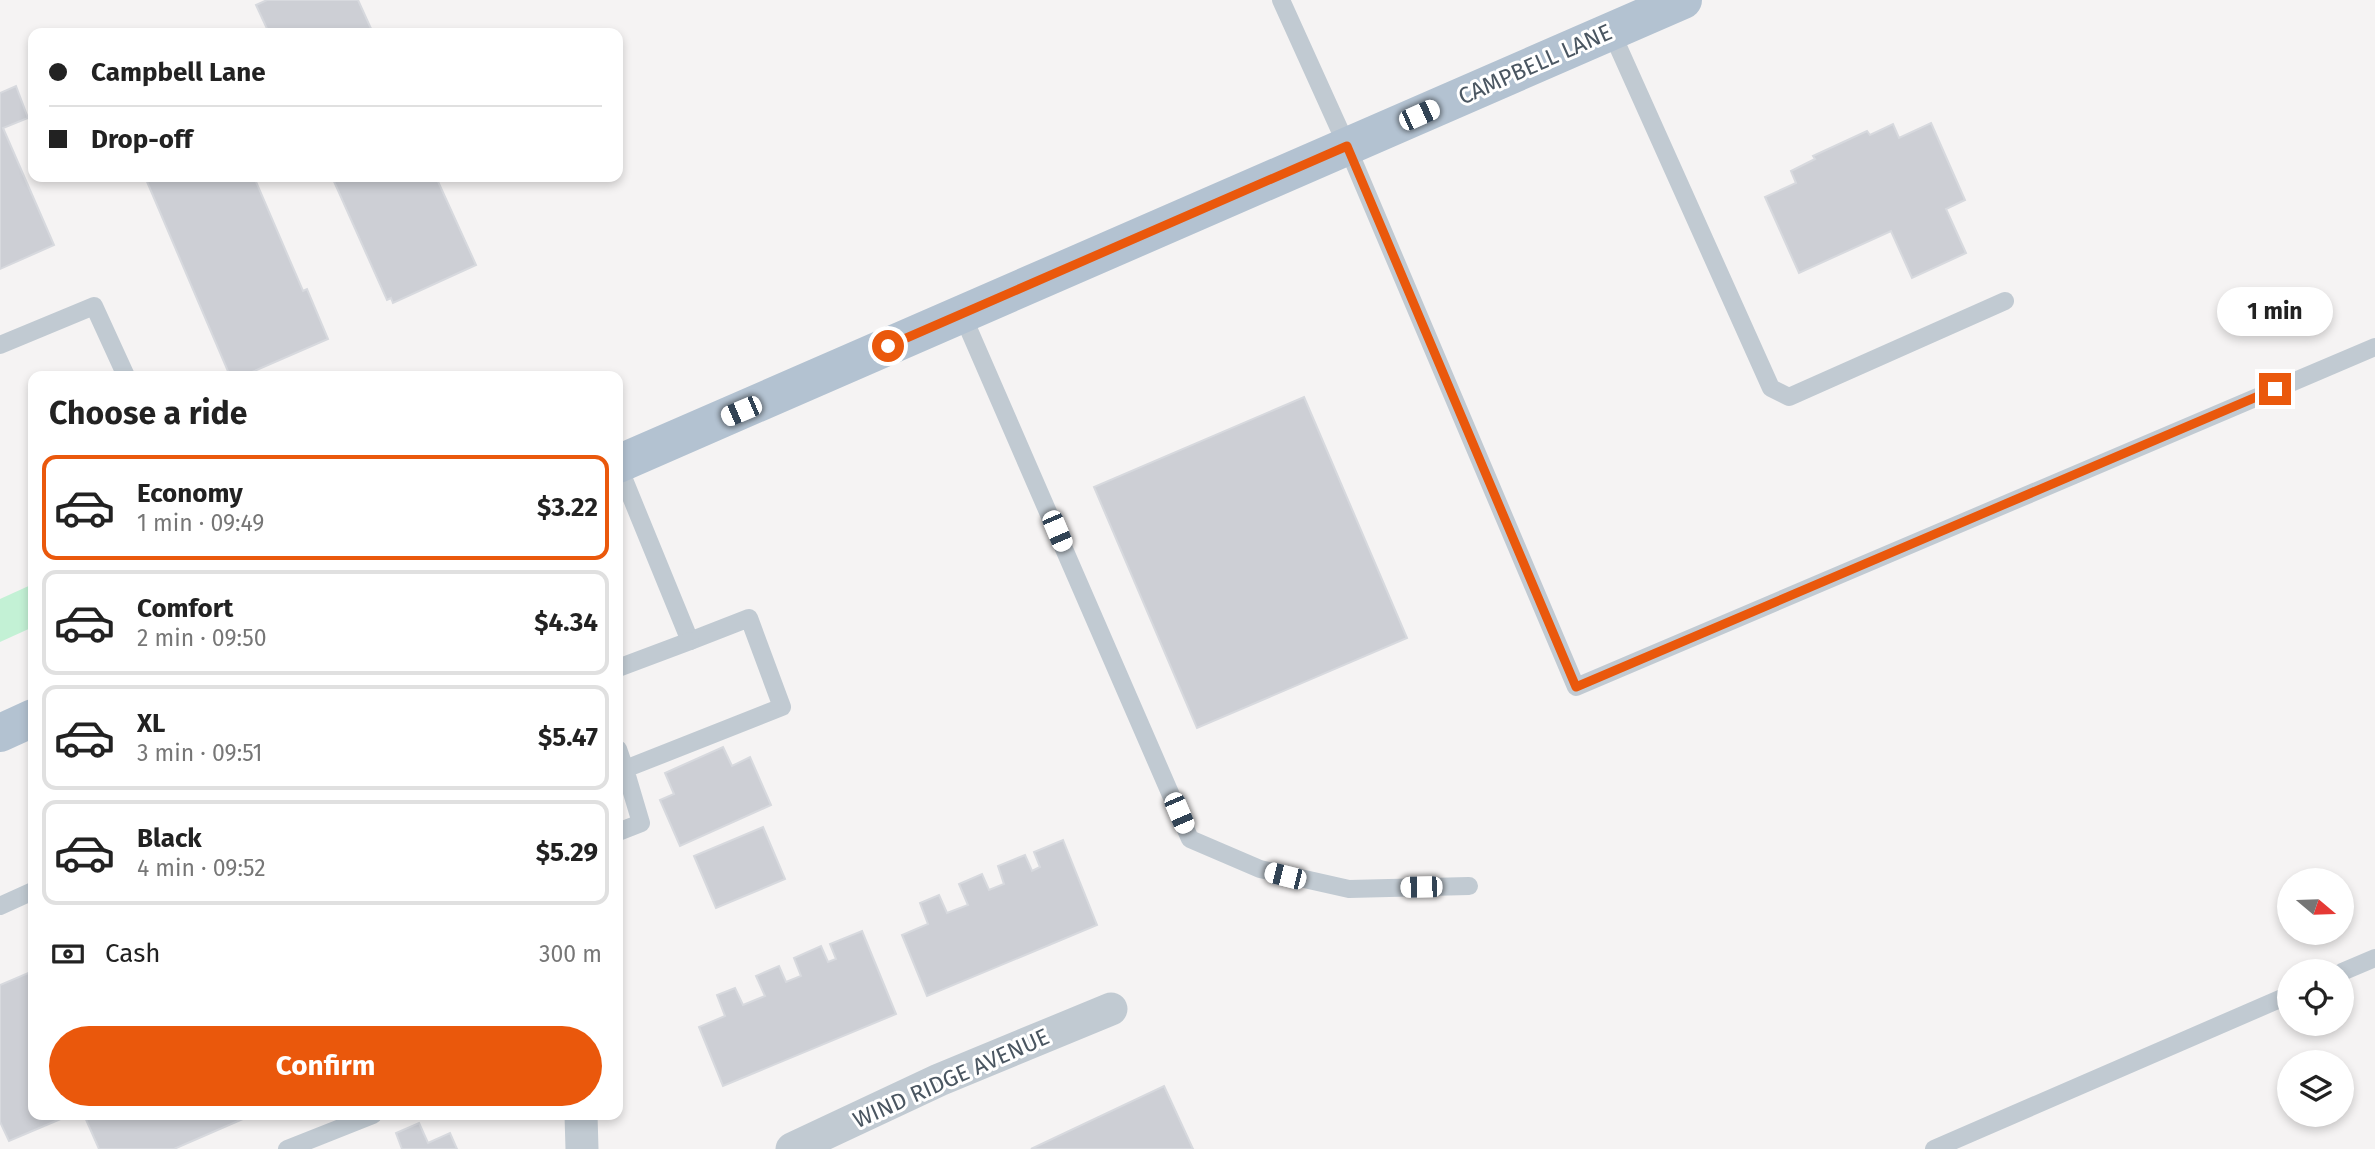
<!DOCTYPE html>
<meta charset="utf-8">
<style>
body{margin:0;font-family:"Fira Sans",sans-serif;background:#f6f6f6;color:#222;height:100vh;display:flex;flex-direction:column;font-size:26px;white-space:nowrap}
*{box-sizing:border-box;margin:0}
p{font-size:23px;color:#767676}
.icon{flex:none;width:38px;height:38px;fill:none;stroke:currentColor;stroke-width:2;stroke-linecap:round;stroke-linejoin:round}
.map{position:relative;flex:1;overflow:hidden}
.sheet{position:absolute;left:28px;top:371px;width:595px;height:749px;display:flex;flex-direction:column;background:#fff;border-radius:14px;box-shadow:0 4px 10px #0003}
.sheet>*{flex:none}
.guide{position:absolute;left:28px;top:28px;width:595px;height:154px;border-radius:14px;box-shadow:0 4px 10px #0003;display:grid;align-content:center;height:154px;padding:0 21px;background:#fff}
.needle{width:46px;rotate:109deg}
.buttons{position:absolute;left:2277px;top:868px;display:grid;gap:14px}
.buttons a{display:grid;place-items:center;width:77px;height:77px;border-radius:50%;background:#fff;box-shadow:0 4px 10px #0003;font-size:35px}
.end{position:absolute;width:32px;height:32px;margin:-16px;border:9px solid #ea580c;background:#fff;box-shadow:0 0 0 4px #fff}
.from{border-radius:50%}
.bubble{position:absolute;height:49px;border-radius:24px;background:#fff;box-shadow:0 4px 10px #0003;font-size:23px;font-weight:700;line-height:49px;text-align:center}
.car{position:absolute;width:21px;height:42px;margin:-21px -10px;border-radius:9px;box-shadow:0 0 5px 2px #0007;background:linear-gradient(#fff 24%,#345 0 40%,#fff 0 76%,#345 0 86%,#fff 0)}
.guide b{display:flex;align-items:center;gap:24px;height:66px;font-size:26px}
.guide b+b{border-top:2px solid #e0e0e0}
.guide i{width:18px;height:18px;background:#222}
ul{padding:0;list-style:none}
li{display:flex;align-items:center;gap:21px;height:105px;margin:0 14px 10px;padding:0 7px;border:4px solid #e0e0e0;border-radius:14px}
li div{flex:1}
li b{display:block;font-size:26px}
li em{font-style:normal;font-weight:700}
li.selected{border-color:#ea580c}
li>.icon{width:63px;height:63px;stroke-width:1.5}
h2{padding:0 21px;font-size:32px;line-height:84px}
.pay{display:flex;align-items:center;gap:18px;height:77px;padding:0 21px;font-size:26px}
.pay p{margin-inline-start:auto}
.primary-button{display:flex;gap:14px;margin-top:auto;padding:14px 21px}
.primary-button a{flex:1;height:80px;border-radius:42px;background:#ea580c;color:#fff;font-size:28px;font-weight:700;line-height:80px;text-align:center}
.map>svg:first-child{display:block}
.green{fill:#c3f1d5}
.building{fill:#cdcfd5;stroke:#d7d9de;stroke-width:2}
.lines{fill:none;stroke-linecap:round;stroke-linejoin:round}
.lane{stroke:#c1cad2;stroke-width:18}
.street{stroke:#c1cad2;stroke-width:33}
.primary{stroke:#b3c2d1;stroke-width:38}
.route{stroke:#ea580c;stroke-width:9}
.labels{text-anchor:middle;dominant-baseline:central;stroke-width:6;stroke-linejoin:round;paint-order:stroke}
.street-label{font-size:23px;fill:#4a5661;stroke:#fff}
</style>
<div class="map">
<svg width="2375" height="1149" viewBox="0 0 2375 1149">
<rect width="100%" height="100%" fill="#f5f3f3"/>
<path class="green" d="M33,584V627L0,642V599Z"/>
<g class="building">
<path d="M267,0H358L373,33H269L256,5Z"/>
<path d="M16,86L28,118L3,128L54,245L0,269V93Z"/>
<path d="M1931,123L1965,200L1946,209L1966,253L1912,278L1891,231L1799,273L1765,197L1796,183L1791,171L1815,159L1813,156L1867,131L1870,135L1893,124L1899,138Z"/>
<path d="M145,177H254L303,291L307,289L328,339L243,376H230Z"/>
<path d="M332,177H436L476,265L393,303L391,298L387,300Z"/>
<path d="M1304,397L1407,638L1197,728L1094,487Z"/>
<path d="M723,747L732,766L750,757L771,805L680,846L660,800L674,794L665,773Z"/>
<path d="M763,827L785,879L716,908L694,856Z"/>
<path d="M1063,840L1097,925L927,996L902,935L928,924L920,903L939,895L947,913L968,905L959,884L982,874L989,890L1004,884L998,866L1025,855L1032,871L1040,867L1034,852Z"/>
<path d="M862,931L896,1014L723,1086L699,1027L725,1016L717,995L735,988L743,1005L765,996L756,976L779,966L786,982L801,976L794,958L821,946L828,962L836,959L830,944Z"/>
<path d="M33,971V1115H70L9,1141L0,1122V985Z"/>
<path d="M1164,1086L1193,1149H1031Z"/>
<path d="M84,1115H252L174,1149H99Z"/>
<path d="M419,1123L428,1143L450,1133L457,1149H402L396,1133Z"/>
</g>
<g class="lines">
<g class="lane">
<path d="M1281,0L1347,146L1576,687L2375,347"/>
<path d="M1611,31L1771,388L1789,397L2005,301"/>
<path d="M962,314L1190,839L1260,869L1349,889L1469,886"/>
<path d="M0,345L94,306L126,376"/>
<path d="M618,465L690,641L749,618L782,707L625,769L641,823L618,832"/>
<path d="M618,668L690,641"/>
<path d="M618,749L625,769"/>
<path d="M0,906L33,891"/>
<path d="M2342,972L2375,958"/>
<path d="M287,1149L373,1115"/>
<path d="M1934,1149L2289,995"/>
</g>
<g class="street">
<path d="M581,1115L582,1149"/>
<path d="M792,1149L939,1080L1111,1009"/>
</g>
<g class="primary">
<path d="M618,464L1683,0"/>
<path d="M0,733L33,718"/>
</g>
</g>
<g class="lines">
<path class="route" d="M888,346L1347,146L1576,687L2275,389"/>
</g>
<g class="labels">
<g class="street-label">
<text transform="translate(1535 64) rotate(-24)">CAMPBELL LANE</text>
<text transform="translate(951 1078) rotate(-24)">WIND RIDGE AVENUE</text>
</g>
</g>
</svg>
<div class="buttons">
<a><svg class="needle" viewBox="-14 -14 28 28"><path d="M0-13l5 13h-10z" fill="#e53935"/><path d="M0 13l5-13h-10z" fill="#767676"/></svg></a>
<a><svg class="icon" aria-label="locate" viewBox="0 0 24 24"><circle cx="12" cy="12" r="6"/><path d="M12 2v4M12 18v4M2 12h4M18 12h4"/></svg></a>
<a><svg class="icon" aria-label="layers" viewBox="0 0 24 24"><path d="M12 4l9 5-9 5-9-5zM3 14l9 5 9-5"/></svg></a>
</div>
<i class="end from" style="left:888px;top:346px"></i>
<i class="end" style="left:2275px;top:389px"></i>
<div class="bubble" style="left:2217px;top:287px;width:116px">1 min</div>
<i class="car" style="left:1419px;top:115px;rotate:66deg"></i>
<i class="car" style="left:741px;top:411px;rotate:247deg"></i>
<i class="car" style="left:1057px;top:531px;rotate:157deg"></i>
<i class="car" style="left:1179px;top:813px;rotate:157deg"></i>
<i class="car" style="left:1285px;top:876px;rotate:284deg"></i>
<i class="car" style="left:1421px;top:887px;rotate:269deg"></i>
<div class="guide">
<b><i class="from"></i>Campbell Lane</b>
<b><i></i>Drop-off</b>
</div>
<section class="sheet">
<h2>Choose a ride</h2>
<ul>
<li class="selected"><svg class="icon" aria-label="car" viewBox="0 0 24 24"><path d="M5 17H2v-5l4-1 3-4h7l3 4 3 1v5h-3M9 17h6M6 11h13"/><circle cx="7" cy="17" r="2"/><circle cx="17" cy="17" r="2"/></svg><div><b>Economy</b><p>1 min · 09:49</p></div><em>$3.22</em></li>
<li><svg class="icon" aria-label="car" viewBox="0 0 24 24"><path d="M5 17H2v-5l4-1 3-4h7l3 4 3 1v5h-3M9 17h6M6 11h13"/><circle cx="7" cy="17" r="2"/><circle cx="17" cy="17" r="2"/></svg><div><b>Comfort</b><p>2 min · 09:50</p></div><em>$4.34</em></li>
<li><svg class="icon" aria-label="car" viewBox="0 0 24 24"><path d="M5 17H2v-5l4-1 3-4h7l3 4 3 1v5h-3M9 17h6M6 11h13"/><circle cx="7" cy="17" r="2"/><circle cx="17" cy="17" r="2"/></svg><div><b>XL</b><p>3 min · 09:51</p></div><em>$5.47</em></li>
<li><svg class="icon" aria-label="car" viewBox="0 0 24 24"><path d="M5 17H2v-5l4-1 3-4h7l3 4 3 1v5h-3M9 17h6M6 11h13"/><circle cx="7" cy="17" r="2"/><circle cx="17" cy="17" r="2"/></svg><div><b>Black</b><p>4 min · 09:52</p></div><em>$5.29</em></li>
</ul>
<div class="pay"><svg class="icon" aria-label="cash" viewBox="0 0 24 24"><path d="M3 7h18v10H3z"/><circle cx="12" cy="12" r="2"/></svg>Cash<p>300 m</p></div>
<div class="primary-button"><a>Confirm</a></div>
</section>
</div>
